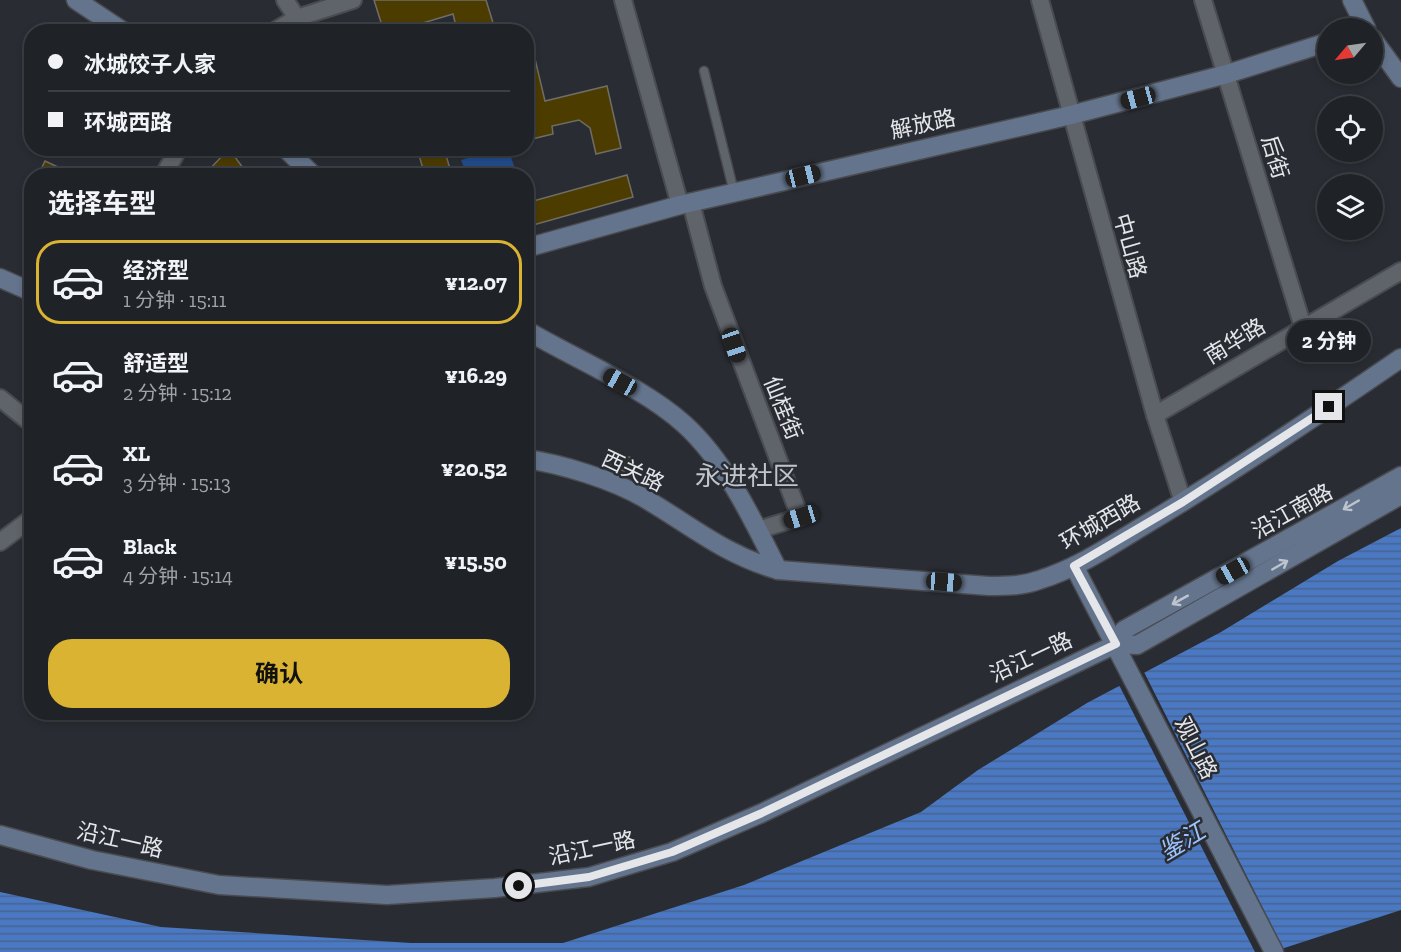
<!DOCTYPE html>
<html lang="zh">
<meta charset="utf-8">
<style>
body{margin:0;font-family:"Zilla Slab","Noto Sans SC",serif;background:#2c2f32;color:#f1f3f6;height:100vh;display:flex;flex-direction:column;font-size:22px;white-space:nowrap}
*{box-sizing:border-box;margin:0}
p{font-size:20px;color:#a1a4a7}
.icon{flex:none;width:33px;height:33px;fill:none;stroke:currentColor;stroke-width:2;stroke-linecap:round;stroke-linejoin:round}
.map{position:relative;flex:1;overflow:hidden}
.panel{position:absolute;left:24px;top:168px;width:510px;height:552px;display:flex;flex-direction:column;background:#1f2226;border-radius:24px;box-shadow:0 3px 9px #0003,0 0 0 2px #3c3f43}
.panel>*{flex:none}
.banner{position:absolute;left:24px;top:24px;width:510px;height:132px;border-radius:24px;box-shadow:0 3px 9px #0003,0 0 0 2px #3c3f43;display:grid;align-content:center;height:132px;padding:0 24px;background:#1f2226}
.needle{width:39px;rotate:241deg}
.buttons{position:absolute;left:1317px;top:18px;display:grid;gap:12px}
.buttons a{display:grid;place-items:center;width:66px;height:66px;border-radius:50%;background:#1f2226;box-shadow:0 3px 9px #0003,0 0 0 2px #3c3f43;font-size:30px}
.end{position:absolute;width:27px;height:27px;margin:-14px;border:8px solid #e4e6ea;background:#111;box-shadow:0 0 0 3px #111}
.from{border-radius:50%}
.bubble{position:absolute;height:42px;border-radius:21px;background:#1f2226;box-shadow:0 3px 9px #0003,0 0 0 2px #3c3f43;font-size:20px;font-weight:700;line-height:42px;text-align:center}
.car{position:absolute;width:18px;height:36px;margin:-18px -9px;border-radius:8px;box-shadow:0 0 4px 2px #0007;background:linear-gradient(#222 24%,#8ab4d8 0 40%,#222 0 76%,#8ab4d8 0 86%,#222 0)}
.banner b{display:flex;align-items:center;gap:21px;height:57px;font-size:22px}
.banner b+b{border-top:2px solid #3c3f43}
.banner i{width:15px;height:15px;background:#f1f3f6}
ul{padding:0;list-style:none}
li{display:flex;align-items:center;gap:18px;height:84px;margin:0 12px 9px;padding:0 12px;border:3px solid transparent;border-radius:24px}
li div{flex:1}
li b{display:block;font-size:22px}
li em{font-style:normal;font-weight:700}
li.on{border-color:#dab333}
li>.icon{width:54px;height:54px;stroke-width:1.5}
h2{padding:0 24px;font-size:27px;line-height:72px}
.primary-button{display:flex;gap:12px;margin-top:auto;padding:12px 24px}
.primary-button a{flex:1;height:69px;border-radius:24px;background:#dab333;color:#111;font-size:24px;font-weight:700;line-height:69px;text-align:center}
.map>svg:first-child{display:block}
.garden{fill:#234c8c}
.water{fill:url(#water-rules)}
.pier{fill:#292d33}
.building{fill:#4d3c00;stroke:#6f6d65;stroke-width:1.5}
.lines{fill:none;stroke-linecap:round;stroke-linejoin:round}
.lane-casing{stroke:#494b50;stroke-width:11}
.street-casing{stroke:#494b50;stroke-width:20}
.secondary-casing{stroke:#494b50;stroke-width:21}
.lane{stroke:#5f646a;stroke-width:8}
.street{stroke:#5f646a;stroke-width:16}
.secondary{stroke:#64748c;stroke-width:18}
.oneway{stroke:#bec4ce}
.route{stroke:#e4e6ea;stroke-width:8}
.labels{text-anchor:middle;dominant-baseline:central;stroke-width:5;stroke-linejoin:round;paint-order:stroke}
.street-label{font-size:22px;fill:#e4e6ea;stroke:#292d33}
.water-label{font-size:24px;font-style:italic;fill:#9ec4ff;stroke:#292d33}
.quarter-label{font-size:26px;fill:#c0c5cc;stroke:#292d33}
</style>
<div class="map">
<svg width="1401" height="952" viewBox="0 0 1401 952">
<defs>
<pattern id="water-rules" width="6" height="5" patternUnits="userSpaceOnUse" patternTransform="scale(1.5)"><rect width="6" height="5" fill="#4a78c2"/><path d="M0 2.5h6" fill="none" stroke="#486490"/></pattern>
</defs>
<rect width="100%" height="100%" fill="#292d33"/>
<path class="garden" d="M498,149H508L517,174L467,175L461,160Z"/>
<path class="water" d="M1401,528V910L1272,952H0V892L161,927L411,943H563L744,885L921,812L978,770L1087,703L1221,632L1338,561Z"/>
<path class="pier" d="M1143,670L1285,952H1255L1118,683Z"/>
<g class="building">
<path d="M374,0H486L494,26L475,32H466L465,28L457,30L453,14L416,25L417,32H384Z"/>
<path d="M526,42H531L545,101L607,86L621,148L596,154L590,128L579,120L552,126L553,134L532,139L526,114Z"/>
<path d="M417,148H444L452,176H425Z"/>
<path d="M229,149L249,176H203Z"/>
<path d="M45,161L77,176H38Z"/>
<path d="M627,175L633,197L526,227V203Z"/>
<path d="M608,449L634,459L629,473L603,463Z"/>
</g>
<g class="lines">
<defs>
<path id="lane" d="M704,71L734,192"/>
<g id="street">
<path d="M285,0L297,18"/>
<path d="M623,0L680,205"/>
<path d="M1040,0L1155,415L1183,502"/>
<path d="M1203,0L1303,327"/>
<path d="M273,32L297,18L353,0"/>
<path d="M163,176L179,148"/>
<path d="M691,203L713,286L800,517L758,530"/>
<path d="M0,398L32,424"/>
<path d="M1155,415L1401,271"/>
<path d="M0,542L32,518"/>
</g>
<g id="secondary">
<path d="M76,0L124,32"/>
<path d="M1352,0L1366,28"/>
<path d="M1372,38L1401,78"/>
<path d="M285,148L314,176"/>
<path d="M526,248L680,205L1071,115L1227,74L1328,42"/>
<path d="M0,278L32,292"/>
<path d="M526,330C575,359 643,387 684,424C726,462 753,520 778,570"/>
<path d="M526,459C562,464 613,480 644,498C692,526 723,554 778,570L989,586C1006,586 1023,586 1039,580C1078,568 1113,544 1148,523C1235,471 1318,415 1401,358"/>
<path d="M1074,566L1274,952"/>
<path d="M1116,644L1124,630L1401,476"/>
<path d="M0,835L92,860L219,885L387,895L495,888L589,877L672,852L762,813L1116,644L1137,645L1401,495"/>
</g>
</defs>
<use href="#lane" class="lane-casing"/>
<use href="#street" class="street-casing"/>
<use href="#secondary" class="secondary-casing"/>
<use href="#lane" class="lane"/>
<use href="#street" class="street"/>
<use href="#secondary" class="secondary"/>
</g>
<defs><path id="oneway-shaft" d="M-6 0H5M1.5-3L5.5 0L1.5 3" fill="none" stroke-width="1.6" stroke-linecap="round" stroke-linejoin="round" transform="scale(1.5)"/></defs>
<g class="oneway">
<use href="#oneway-shaft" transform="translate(1351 505) rotate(150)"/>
<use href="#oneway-shaft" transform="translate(1280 565) rotate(-30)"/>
<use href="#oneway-shaft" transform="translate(1180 600) rotate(151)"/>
</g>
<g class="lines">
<path class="route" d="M519,886L589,877L672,852L762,813L1116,644L1074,566L1183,502L1329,407"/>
</g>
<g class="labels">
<g class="street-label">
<text transform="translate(923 124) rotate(-12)">解放路</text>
<text transform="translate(1275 157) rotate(73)">后街</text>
<text transform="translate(1130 246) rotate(74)">中山路</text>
<text transform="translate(1235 341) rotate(-31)">南华路</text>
<text transform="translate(783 408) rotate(68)">仙桂街</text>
<text transform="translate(633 471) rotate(25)">西关路</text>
<text transform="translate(1292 511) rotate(-29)">沿江南路</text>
<text transform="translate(1100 522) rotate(-30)">环城西路</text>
<text transform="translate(1031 657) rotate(-25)">沿江一路</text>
<text transform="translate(1196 748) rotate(63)">观山路</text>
<text transform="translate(120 840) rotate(13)">沿江一路</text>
<text transform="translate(592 848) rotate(-12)">沿江一路</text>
</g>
<g class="water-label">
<text transform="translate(1182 841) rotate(-31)">鉴江</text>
</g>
<g class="quarter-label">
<text x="747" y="476">永进社区</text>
</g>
</g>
</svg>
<div class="buttons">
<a><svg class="needle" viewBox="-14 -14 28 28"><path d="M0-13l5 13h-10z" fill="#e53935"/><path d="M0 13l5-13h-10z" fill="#a1a4a7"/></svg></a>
<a><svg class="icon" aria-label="locate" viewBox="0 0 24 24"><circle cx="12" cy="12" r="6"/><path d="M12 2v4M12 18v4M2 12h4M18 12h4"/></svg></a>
<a><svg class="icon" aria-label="layers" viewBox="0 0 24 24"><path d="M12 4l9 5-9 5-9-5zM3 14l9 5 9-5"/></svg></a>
</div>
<i class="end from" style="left:519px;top:886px"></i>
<i class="end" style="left:1329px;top:407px"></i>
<div class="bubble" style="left:1287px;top:320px;width:84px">2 分钟</div>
<i class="car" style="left:1138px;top:98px;rotate:255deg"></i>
<i class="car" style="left:803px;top:176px;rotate:76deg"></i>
<i class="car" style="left:734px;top:345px;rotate:161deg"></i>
<i class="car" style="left:620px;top:382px;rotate:299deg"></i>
<i class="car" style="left:801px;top:517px;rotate:253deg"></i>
<i class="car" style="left:1233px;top:571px;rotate:241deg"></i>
<i class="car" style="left:944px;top:582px;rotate:94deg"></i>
<div class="banner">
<b><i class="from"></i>冰城饺子人家</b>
<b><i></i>环城西路</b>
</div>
<section class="panel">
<h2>选择车型</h2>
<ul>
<li class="on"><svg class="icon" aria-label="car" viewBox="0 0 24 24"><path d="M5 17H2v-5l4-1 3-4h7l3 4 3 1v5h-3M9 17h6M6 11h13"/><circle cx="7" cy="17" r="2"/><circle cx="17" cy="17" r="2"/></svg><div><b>经济型</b><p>1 分钟 · 15:11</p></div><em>¥12.07</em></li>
<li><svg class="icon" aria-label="car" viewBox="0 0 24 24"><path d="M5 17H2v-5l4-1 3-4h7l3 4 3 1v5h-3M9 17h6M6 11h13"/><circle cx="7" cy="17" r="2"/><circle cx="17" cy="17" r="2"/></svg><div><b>舒适型</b><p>2 分钟 · 15:12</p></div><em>¥16.29</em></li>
<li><svg class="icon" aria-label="car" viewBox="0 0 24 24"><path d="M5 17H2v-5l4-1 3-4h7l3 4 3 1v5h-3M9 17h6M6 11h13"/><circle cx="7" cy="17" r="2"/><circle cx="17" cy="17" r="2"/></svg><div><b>XL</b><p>3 分钟 · 15:13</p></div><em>¥20.52</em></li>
<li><svg class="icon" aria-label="car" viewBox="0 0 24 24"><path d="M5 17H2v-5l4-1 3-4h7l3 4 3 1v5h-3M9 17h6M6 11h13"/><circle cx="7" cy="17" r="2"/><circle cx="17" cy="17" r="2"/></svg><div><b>Black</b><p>4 分钟 · 15:14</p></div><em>¥15.50</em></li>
</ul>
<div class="primary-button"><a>确认</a></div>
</section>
</div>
